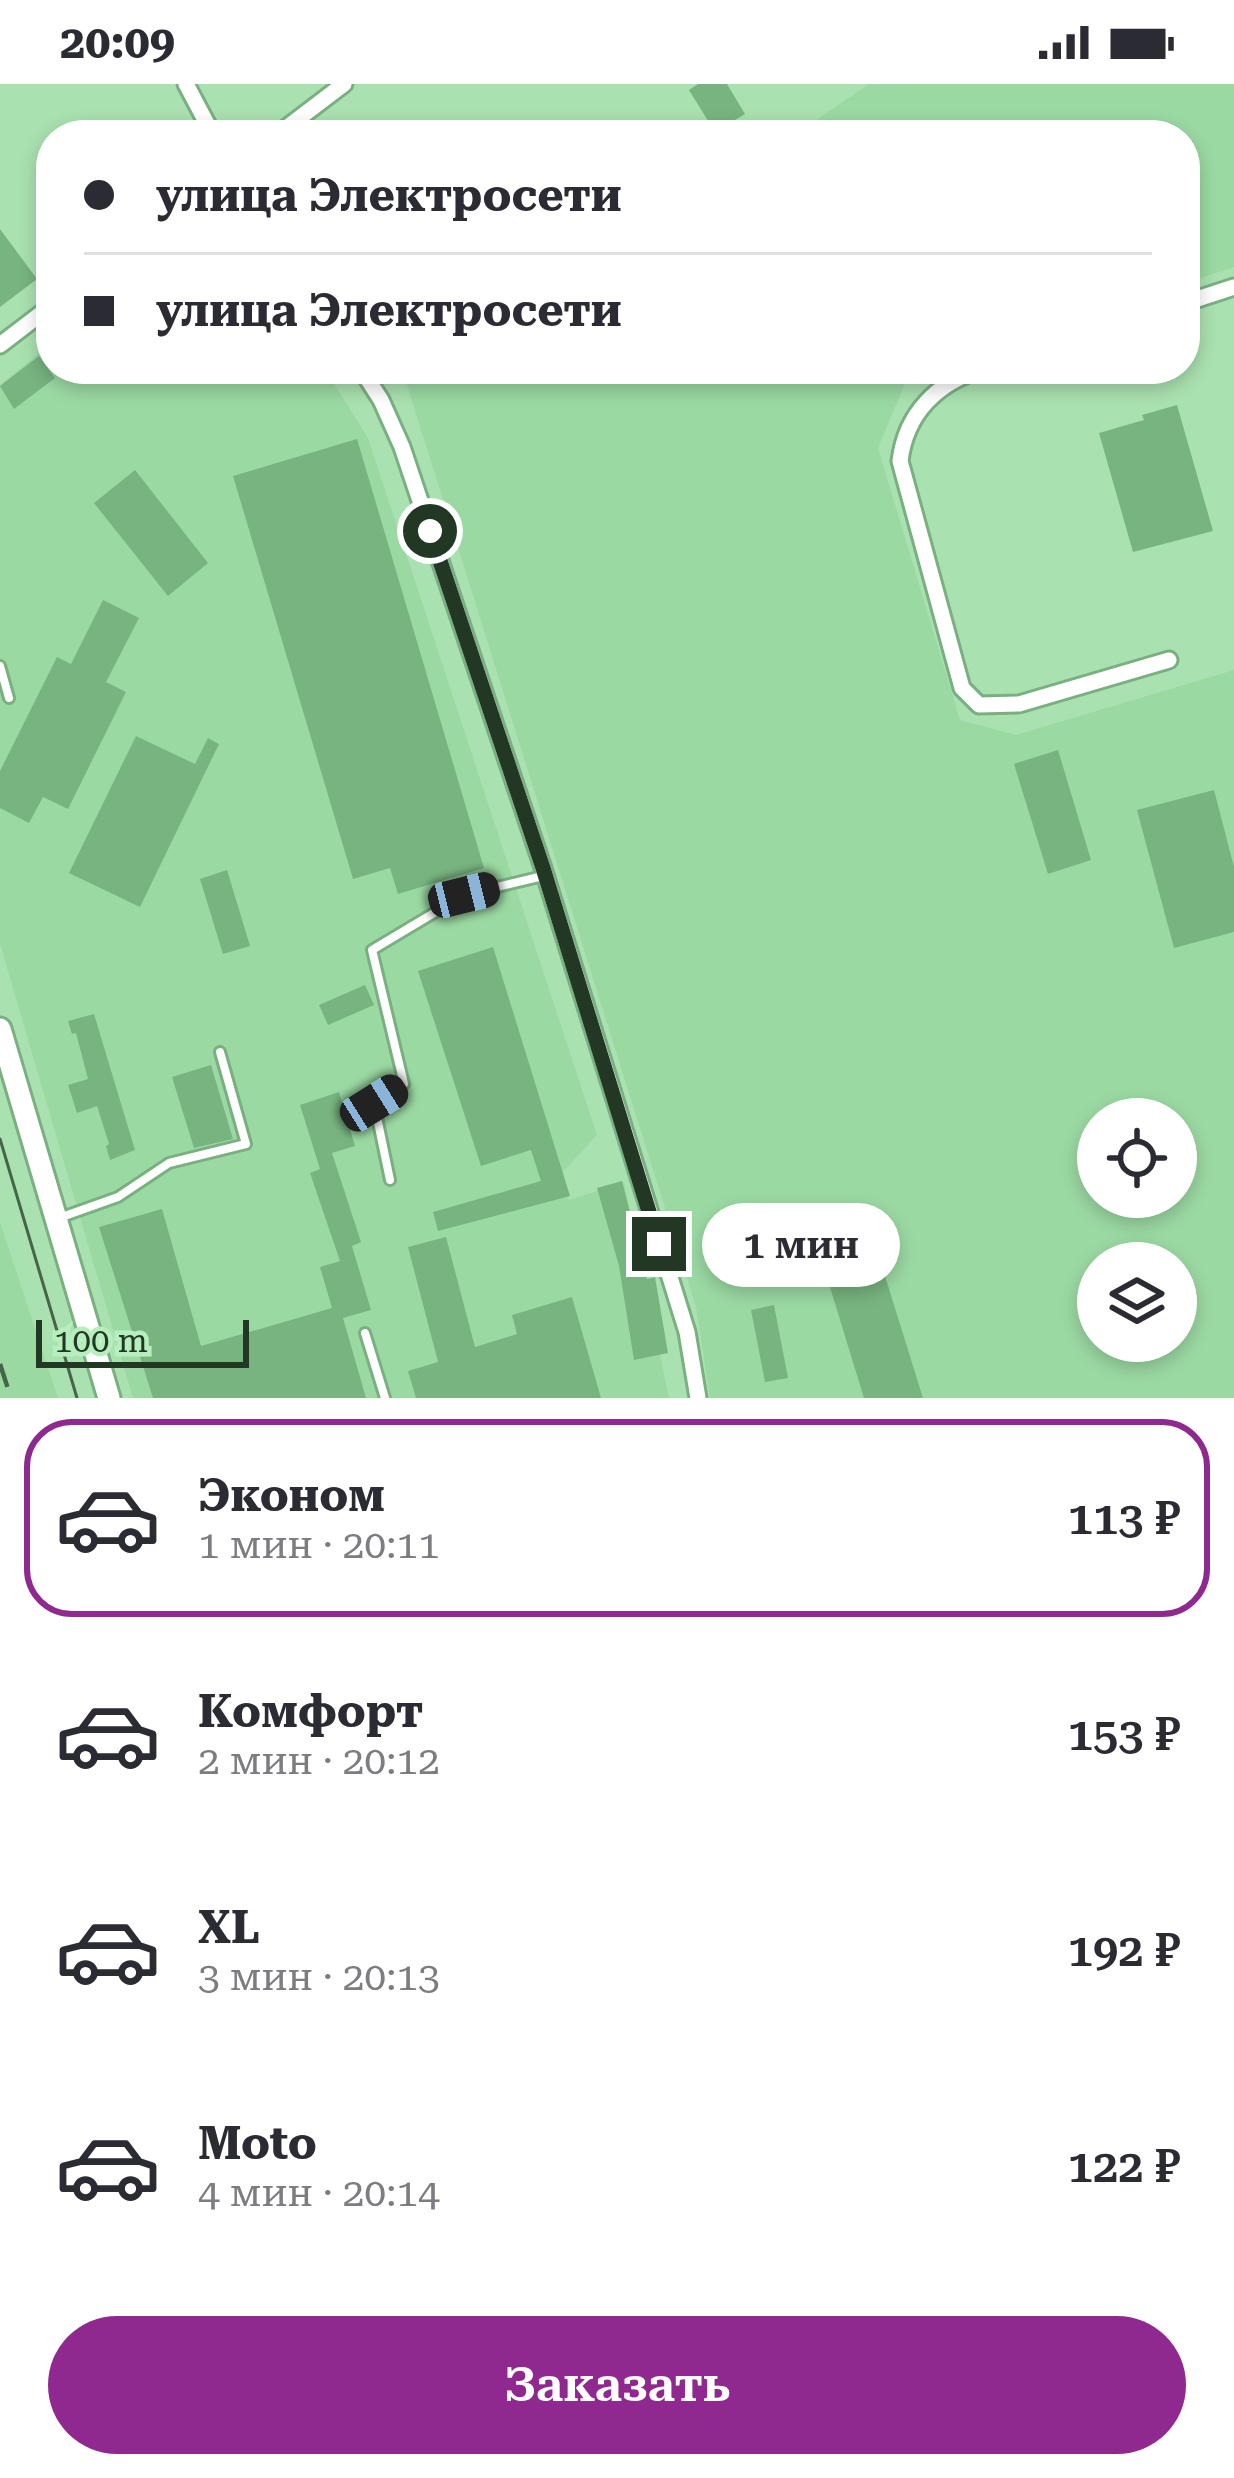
<!DOCTYPE html>
<html lang="ru">
<meta charset="utf-8">
<style>
body{margin:0;font-family:"Roboto Serif",serif;background:#f2f2f3;color:#2b2b33;height:100vh;display:flex;flex-direction:column;font-size:45px;white-space:nowrap}
*{box-sizing:border-box;margin:0}
p{font-size:39px;color:#7c7c81}
.icon{flex:none;width:66px;height:66px;fill:none;stroke:currentColor;stroke-width:2;stroke-linecap:round;stroke-linejoin:round}
.map{position:relative;height:1314px;overflow:hidden}
.details{display:flex;flex-direction:column;background:#fff;flex:1}
.details>*{flex:none}
.guide{position:absolute;left:36px;top:36px;width:1164px;height:264px;border-radius:48px;box-shadow:0 6px 18px #0003;display:grid;align-content:center;height:264px;padding:0 48px;background:#fff}
.buttons{position:absolute;left:1077px;top:1014px;display:grid;gap:24px}
.buttons a{display:grid;place-items:center;width:120px;height:120px;border-radius:50%;background:#fff;box-shadow:0 6px 18px #0003;font-size:60px}
.scale{position:absolute;left:36px;bottom:30px;width:213px;box-sizing:border-box;padding-left:12px;border:6px solid #223825;border-top:0;font-size:33px;line-height:42px;white-space:nowrap;color:#223825;-webkit-text-stroke:9px #b6efbd;paint-order:stroke}
.end{position:absolute;width:54px;height:54px;margin:-27px;border:15px solid #223825;background:#fff;box-shadow:0 0 0 6px #fff}
.from{border-radius:50%}
.bubble{position:absolute;height:84px;border-radius:42px;background:#fff;box-shadow:0 6px 18px #0003;font-size:39px;font-weight:600;line-height:84px;text-align:center}
.car{position:absolute;width:36px;height:72px;margin:-36px -18px;border-radius:15px;box-shadow:0 0 9px 3px #0007;background:linear-gradient(#222 24%,#8ab4d8 0 40%,#222 0 76%,#8ab4d8 0 86%,#222 0)}
.guide b{display:flex;align-items:center;gap:42px;height:114px;font-size:45px}
.guide b+b{border-top:3px solid #e1e1e2}
.guide i{width:30px;height:30px;background:#2b2b33}
ul{padding:21px 0 0;list-style:none}
li{display:flex;align-items:center;gap:36px;height:198px;margin:0 24px 18px;padding:0 24px;border:6px solid transparent;border-radius:48px}
li div{flex:1}
li b{display:block;font-size:45px}
li em{font-style:normal;font-weight:600}
li.current{border-color:#8f298f}
li>.icon{width:108px;height:108px;stroke-width:1.5}
.primary-button{display:flex;gap:24px;margin-top:auto;padding:24px 48px}
.primary-button a{flex:1;height:138px;border-radius:72px;background:#8f298f;color:#fff;font-size:48px;font-weight:600;line-height:138px;text-align:center}
.status{display:flex;justify-content:space-between;align-items:center;height:84px;padding:0 60px;background:#fff;direction:ltr}
.status svg{height:33px;fill:currentColor}
.map>svg:first-child{display:block}
.built{fill:#9bd9a3;fill-rule:evenodd}
.building{fill:#78b480}
.lines{fill:none;stroke-linecap:round;stroke-linejoin:round}
.service-casing{stroke:#7ab081;stroke-width:14}
.minor-casing{stroke:#7ab081;stroke-width:21}
.secondary-casing{stroke:#7ab081;stroke-width:27}
.service{stroke:#fff;stroke-width:8}
.minor{stroke:#fff;stroke-width:15}
.secondary{stroke:#fff;stroke-width:21}
.tram{stroke:#456449;stroke-width:3}
.rail{stroke:#456449;stroke-width:4.5;stroke-dasharray:24 12;stroke-linecap:butt}
.route{stroke:#223825;stroke-width:15}
</style>
<div class="status"><b>20:09</b><svg viewBox="0 0 49 12"><path d="M0 12V9h3v3zM5 12V6h3v6zM10 12V3h3v9zM15 12V0h3v12zM26 1h20v11H26zM47 4h2v5h-2z"/></svg></div>
<div class="map">
<svg width="1234" height="1314" viewBox="0 0 1234 1314">
<rect width="100%" height="100%" fill="#aae1b0"/>
<g class="built">
<path d="M869,0H1234V183L1185,199V51H794Z"/>
<path d="M51,259V285H325L368,354L597,1051L558,1093L569,1116L624,1098L669,1314H133L0,860V301Z"/>
<path d="M402,285H923L909,290L878,364L960,636L1016,651L1234,586V1314H710L696,1223ZM1098,1035H1176V1113H1098ZM1098,1179H1176V1257H1098Z"/>
<path d="M0,1138L58,1314H0Z"/>
</g>
<g class="building">
<path d="M698,0H727L745,30L715,48L689,6Z"/>
<path d="M0,145L37,195L0,223Z"/>
<path d="M39,272L55,294L14,325L0,302Z"/>
<path d="M1177,321L1213,447L1133,468L1099,349L1144,336L1142,331Z"/>
<path d="M357,355L484,784L398,810L390,784L353,795L233,392Z"/>
<path d="M135,386L208,479L168,512L94,419Z"/>
<path d="M103,516L139,534L106,598L126,608L68,725L43,713L29,739L0,724V687L57,573L71,580Z"/>
<path d="M136,652L195,680L208,654L219,660L140,823L69,789Z"/>
<path d="M1058,666L1091,776L1048,790L1014,680Z"/>
<path d="M1214,706L1234,783V848L1174,864L1137,726Z"/>
<path d="M227,786L250,862L223,870L200,795Z"/>
<path d="M493,863L570,1112L438,1147L433,1128L541,1097L531,1066L481,1082L418,887Z"/>
<path d="M365,901L374,921L328,941L319,921Z"/>
<path d="M94,930L135,1066L110,1076L106,1062L109,1060L97,1022L77,1029L68,1001L88,995L76,949L72,950L68,937Z"/>
<path d="M211,981L233,1055L194,1064L172,993Z"/>
<path d="M339,1008L355,1062L332,1069L361,1158L352,1162L371,1226L343,1234L366,1314H153L99,1143L162,1125L201,1262L332,1224L320,1183L340,1177L310,1089L320,1085L300,1021Z"/>
<path d="M622,1097L647,1195L655,1193L668,1269L634,1276L619,1182L597,1104Z"/>
<path d="M870,1144L923,1314H864L817,1161Z"/>
<path d="M446,1153L475,1263L517,1250L512,1231L572,1213L601,1314H416L408,1287L438,1278L408,1163Z"/>
<path d="M774,1221L788,1294L765,1298L751,1226Z"/>
</g>
<g class="lines">
<defs>
<g id="service">
<path d="M0,582L9,614"/>
<path d="M390,1096L374,1019L404,1000L372,866L464,811L543,792"/>
<path d="M59,1134L118,1113L169,1079L246,1060L220,968"/>
<path d="M365,1249L385,1314"/>
</g>
<g id="minor">
<path d="M186,0L213,51"/>
<path d="M277,51L344,0"/>
<path d="M1185,219L1234,203"/>
<path d="M0,261L51,222"/>
<path d="M361,285L381,316L402,363L543,784L687,1248L698,1314"/>
<path d="M981,285C937,299 906,329 900,377L962,604L979,621L1019,620L1169,576"/>
</g>
<path id="secondary" d="M0,945L109,1314"/>
</defs>
<use href="#service" class="service-casing"/>
<use href="#minor" class="minor-casing"/>
<use href="#secondary" class="secondary-casing"/>
<use href="#service" class="service"/>
<use href="#minor" class="minor"/>
<use href="#secondary" class="secondary"/>
<path class="tram" d="M0,1055L77,1314"/>
<path class="rail" d="M0,1280L11,1314"/>
</g>
<g class="lines">
<path class="route" d="M430,447L543,784L659,1160"/>
</g>
</svg>
<div class="buttons">
<a><svg class="icon" aria-label="locate" viewBox="0 0 24 24"><circle cx="12" cy="12" r="6"/><path d="M12 2v4M12 18v4M2 12h4M18 12h4"/></svg></a>
<a><svg class="icon" aria-label="layers" viewBox="0 0 24 24"><path d="M12 4l9 5-9 5-9-5zM3 14l9 5 9-5"/></svg></a>
</div>
<div class="scale">100 m</div>
<i class="end from" style="left:430px;top:447px"></i>
<i class="end" style="left:659px;top:1160px"></i>
<div class="bubble" style="left:702px;top:1119px;width:198px">1 мин</div>
<i class="car" style="left:464px;top:811px;rotate:76deg"></i>
<i class="car" style="left:374px;top:1019px;rotate:58deg"></i>
<div class="guide">
<b><i class="from"></i>улица Электросети</b>
<b><i></i>улица Электросети</b>
</div>
</div>
<section class="details">
<ul>
<li class="current"><svg class="icon" aria-label="car" viewBox="0 0 24 24"><path d="M5 17H2v-5l4-1 3-4h7l3 4 3 1v5h-3M9 17h6M6 11h13"/><circle cx="7" cy="17" r="2"/><circle cx="17" cy="17" r="2"/></svg><div><b>Эконом</b><p>1 мин · 20:11</p></div><em>113 ₽</em></li>
<li><svg class="icon" aria-label="car" viewBox="0 0 24 24"><path d="M5 17H2v-5l4-1 3-4h7l3 4 3 1v5h-3M9 17h6M6 11h13"/><circle cx="7" cy="17" r="2"/><circle cx="17" cy="17" r="2"/></svg><div><b>Комфорт</b><p>2 мин · 20:12</p></div><em>153 ₽</em></li>
<li><svg class="icon" aria-label="car" viewBox="0 0 24 24"><path d="M5 17H2v-5l4-1 3-4h7l3 4 3 1v5h-3M9 17h6M6 11h13"/><circle cx="7" cy="17" r="2"/><circle cx="17" cy="17" r="2"/></svg><div><b>XL</b><p>3 мин · 20:13</p></div><em>192 ₽</em></li>
<li><svg class="icon" aria-label="car" viewBox="0 0 24 24"><path d="M5 17H2v-5l4-1 3-4h7l3 4 3 1v5h-3M9 17h6M6 11h13"/><circle cx="7" cy="17" r="2"/><circle cx="17" cy="17" r="2"/></svg><div><b>Moto</b><p>4 мин · 20:14</p></div><em>122 ₽</em></li>
</ul>
<div class="primary-button"><a>Заказать</a></div>
</section>
